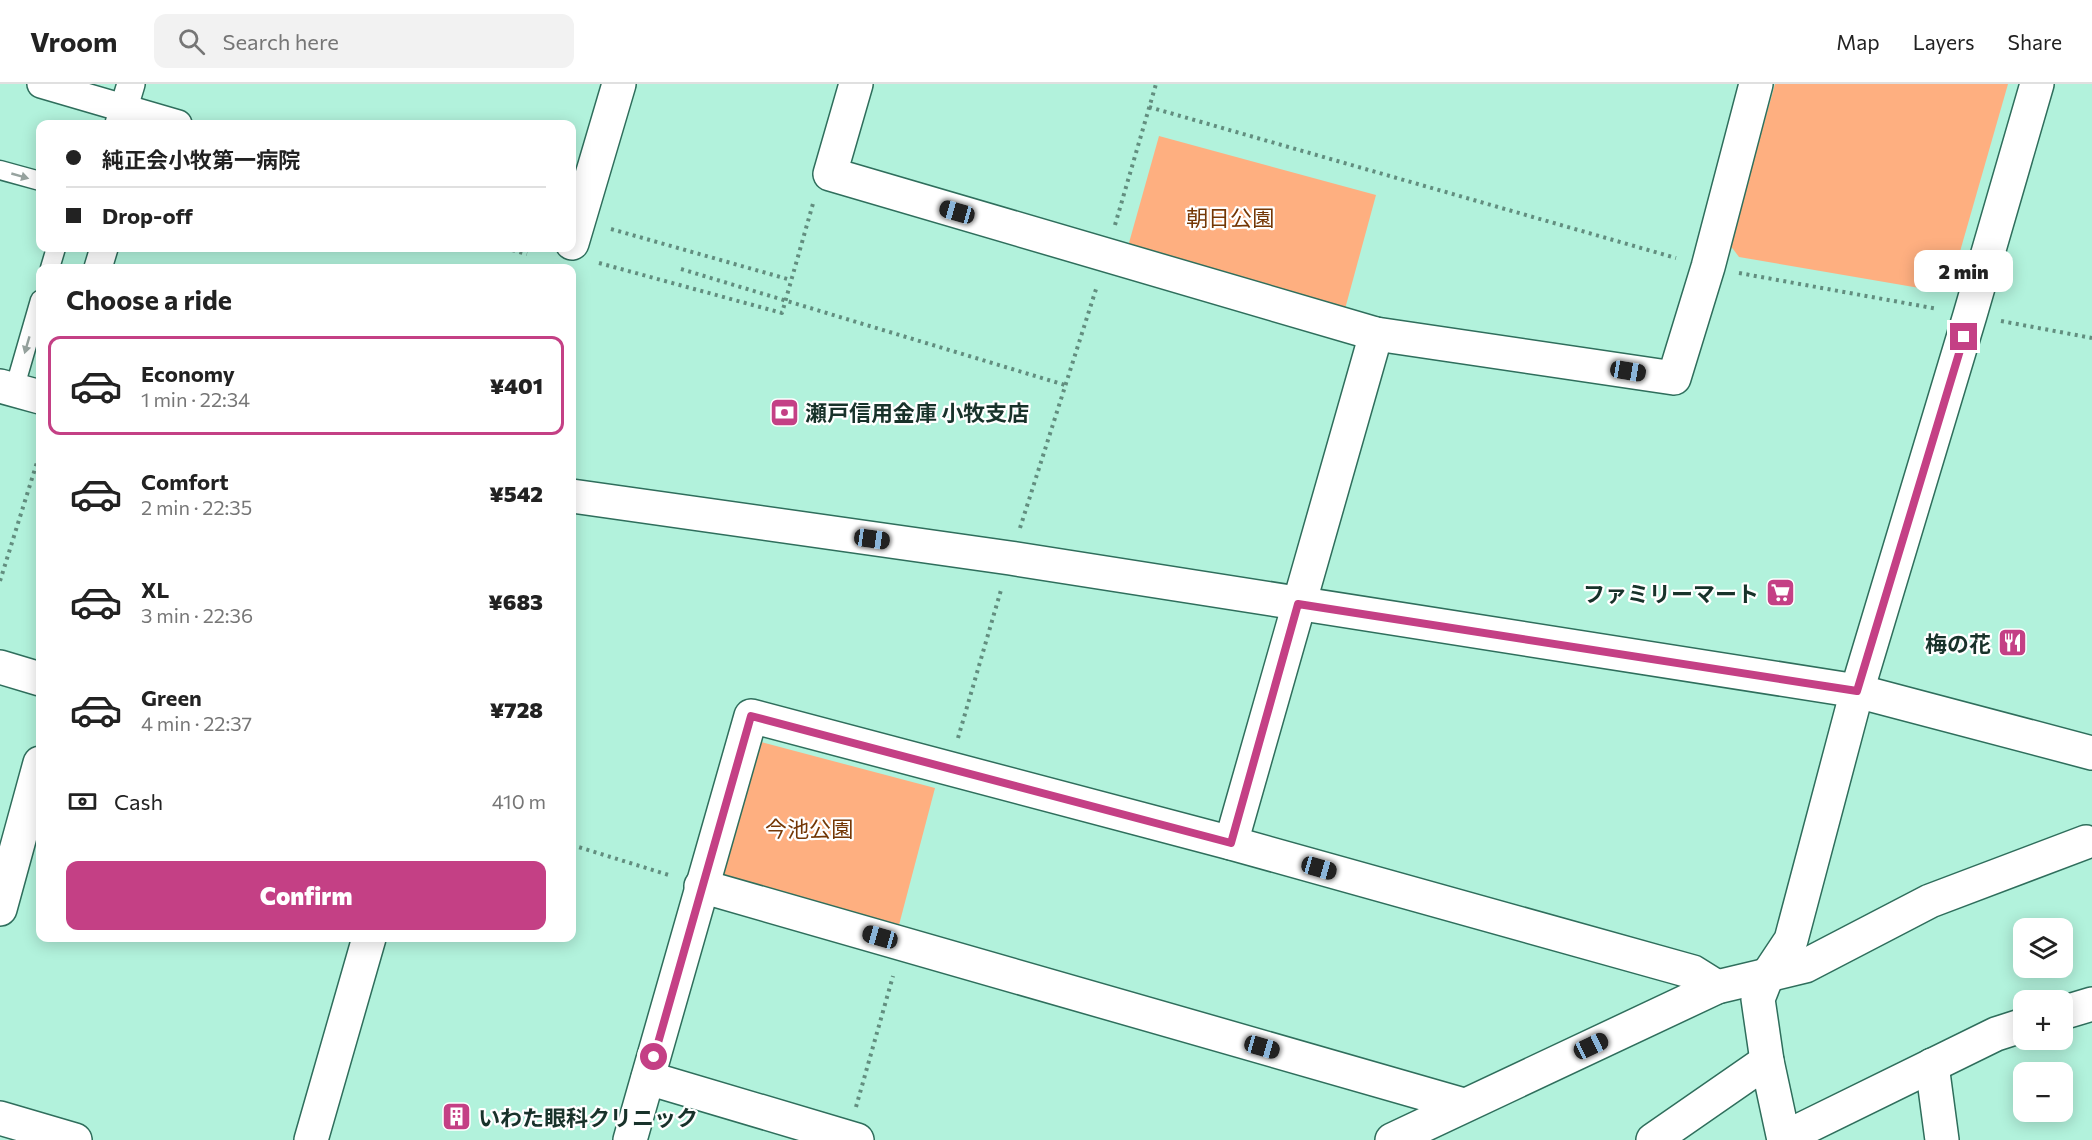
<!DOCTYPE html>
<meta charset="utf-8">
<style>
body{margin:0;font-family:Commissioner,"Noto Sans JP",sans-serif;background:#f2f2f2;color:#222;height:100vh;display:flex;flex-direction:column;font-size:22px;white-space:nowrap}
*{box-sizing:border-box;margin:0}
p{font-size:20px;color:#767676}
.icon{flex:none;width:33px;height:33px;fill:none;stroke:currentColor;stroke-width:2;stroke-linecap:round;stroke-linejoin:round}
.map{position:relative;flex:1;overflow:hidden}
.side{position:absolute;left:36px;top:180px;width:540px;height:678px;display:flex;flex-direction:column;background:#fff;border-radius:12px;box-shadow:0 3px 15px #0003}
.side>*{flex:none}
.top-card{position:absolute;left:36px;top:36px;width:540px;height:132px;border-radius:12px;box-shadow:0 3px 15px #0003;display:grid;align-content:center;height:132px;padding:0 30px;background:#fff}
.fabs{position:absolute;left:2013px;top:834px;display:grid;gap:12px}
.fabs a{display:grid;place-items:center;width:60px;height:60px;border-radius:12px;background:#fff;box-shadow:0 3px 15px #0003;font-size:30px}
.end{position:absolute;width:27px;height:27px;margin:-14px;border:8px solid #c44085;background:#fff;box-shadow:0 0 0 3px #fff}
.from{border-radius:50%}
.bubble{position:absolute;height:42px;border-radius:12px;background:#fff;box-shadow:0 3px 15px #0003;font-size:20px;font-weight:800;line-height:42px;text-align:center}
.car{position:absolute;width:18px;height:36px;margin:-18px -9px;border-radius:8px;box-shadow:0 0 4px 2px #0007;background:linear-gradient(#222 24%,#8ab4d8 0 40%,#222 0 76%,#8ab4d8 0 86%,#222 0)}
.top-card b{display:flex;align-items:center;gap:21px;height:57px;font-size:22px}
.top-card b+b{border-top:2px solid #e0e0e0}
.top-card i{width:15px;height:15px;background:#222}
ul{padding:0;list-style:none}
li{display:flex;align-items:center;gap:18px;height:99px;margin:0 12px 9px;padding:0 18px;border:3px solid transparent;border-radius:12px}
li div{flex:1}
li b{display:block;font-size:22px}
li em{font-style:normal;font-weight:800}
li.active{border-color:#c44085}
li>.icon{width:54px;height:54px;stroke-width:1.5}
h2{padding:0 30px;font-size:27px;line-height:72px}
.pay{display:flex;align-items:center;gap:15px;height:66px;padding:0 30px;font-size:22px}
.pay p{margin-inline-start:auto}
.primary-button{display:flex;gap:12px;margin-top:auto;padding:12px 30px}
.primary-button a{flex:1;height:69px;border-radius:12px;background:#c44085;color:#fff;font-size:24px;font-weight:800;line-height:69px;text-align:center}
header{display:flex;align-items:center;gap:36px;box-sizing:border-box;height:84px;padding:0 30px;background:#fff;border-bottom:2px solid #e0e0e0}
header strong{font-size:28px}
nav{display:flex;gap:33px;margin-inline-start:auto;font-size:21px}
.search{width:420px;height:54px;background:#f2f2f2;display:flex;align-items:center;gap:15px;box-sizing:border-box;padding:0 21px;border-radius:12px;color:#767676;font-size:22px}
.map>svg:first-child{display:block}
.green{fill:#feaf80}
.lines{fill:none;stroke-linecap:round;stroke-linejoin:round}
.service-casing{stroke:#2f6e5c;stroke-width:21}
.pedestrian-casing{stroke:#2f6e5c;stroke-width:30}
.minor-casing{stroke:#2f6e5c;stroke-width:36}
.tertiary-casing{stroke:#2f6e5c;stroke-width:36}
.path{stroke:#628e7f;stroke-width:4;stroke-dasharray:3 4.5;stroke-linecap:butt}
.service{stroke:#fff;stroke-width:18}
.pedestrian{stroke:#fff;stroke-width:27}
.minor{stroke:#fff;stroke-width:33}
.tertiary{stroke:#fff;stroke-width:33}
.oneway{fill:#97a39f}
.route{stroke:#c44085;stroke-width:8}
.labels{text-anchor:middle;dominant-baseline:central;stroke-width:4.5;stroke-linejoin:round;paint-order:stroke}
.park-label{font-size:22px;fill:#743705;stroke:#fff}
.poi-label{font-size:22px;font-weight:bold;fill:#18322a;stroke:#fff;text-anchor:start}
</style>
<header>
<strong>Vroom</strong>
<div class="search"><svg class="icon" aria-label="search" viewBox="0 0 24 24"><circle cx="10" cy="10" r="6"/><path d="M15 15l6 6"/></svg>Search here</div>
<nav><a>Map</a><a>Layers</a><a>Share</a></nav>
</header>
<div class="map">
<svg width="2092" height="1056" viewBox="0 0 2092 1056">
<rect width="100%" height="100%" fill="#b2f2dc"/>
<g class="green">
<path d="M1775,0H2008L1951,199L1937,207L1739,173L1730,161Z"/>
<path d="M1159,52L1376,111L1345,225L1127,166Z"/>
<path d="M757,657L935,704L899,841L720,793Z"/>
</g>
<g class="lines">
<defs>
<g id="service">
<path d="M0,86L40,97"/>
<path d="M50,184L56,164"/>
<path d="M14,306L40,216"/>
</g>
<g id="pedestrian">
<path d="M41,0L178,40"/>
<path d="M119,40L131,0"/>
<path d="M98,184L104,164"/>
</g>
<g id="minor">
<path d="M856,0L830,90L1376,250L1674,294L1708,183L1756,0"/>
<path d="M0,583L40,595"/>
<path d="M1231,759L1376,250"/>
<path d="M701,802L1464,1021"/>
<path d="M0,825L40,679"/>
<path d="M1767,892L1758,915L1767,977L1784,1056"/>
<path d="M2062,929L2092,920"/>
<path d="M1932,981L1942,1056"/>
<path d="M648,994L857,1056"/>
<path d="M1784,1054L1996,950L2024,941"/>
<path d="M630,1056L751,632L1231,759L1693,888L1717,903"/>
<path d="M1392,1056L1717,903L1805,882L1930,817L2086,758"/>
<path d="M1653,1056L1767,977"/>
</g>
<g id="tertiary">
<path d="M572,159L619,0"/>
<path d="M0,302L40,313"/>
<path d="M572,412L1010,474L1857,607L2092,669"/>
<path d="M1767,892L1791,856L1857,607L1970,231L2037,0"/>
<path d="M0,1034L75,1056"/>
<path d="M311,1056L369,854"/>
</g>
</defs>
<use href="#service" class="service-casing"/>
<use href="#pedestrian" class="pedestrian-casing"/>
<use href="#minor" class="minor-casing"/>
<use href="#tertiary" class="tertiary-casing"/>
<g class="path">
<path d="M1149,23L1676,174"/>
<path d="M1115,141L1156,0"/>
<path d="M611,145L791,196"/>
<path d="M505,164L527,170"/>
<path d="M599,179L782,229L814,116"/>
<path d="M681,185L1065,301"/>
<path d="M1739,189L1938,225"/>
<path d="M2001,237L2092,254"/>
<path d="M1020,444L1097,202"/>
<path d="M0,497L39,372"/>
<path d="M958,654L1001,506"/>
<path d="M572,761L672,792"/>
<path d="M856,1023L893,892"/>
</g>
<use href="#service" class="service"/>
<use href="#pedestrian" class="pedestrian"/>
<use href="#minor" class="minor"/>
<use href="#tertiary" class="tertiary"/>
</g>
<defs><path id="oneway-solid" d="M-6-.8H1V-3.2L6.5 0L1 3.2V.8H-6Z" transform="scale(1.5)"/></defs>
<g class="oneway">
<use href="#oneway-solid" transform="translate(20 92) rotate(16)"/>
<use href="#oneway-solid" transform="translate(27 261) rotate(106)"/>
</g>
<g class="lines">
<path class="route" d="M654,973L751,632L1231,759L1298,520L1857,607L1964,253"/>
</g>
<defs>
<symbol id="bank-square" viewBox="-11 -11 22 22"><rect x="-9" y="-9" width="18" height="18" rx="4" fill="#c44085" stroke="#fff"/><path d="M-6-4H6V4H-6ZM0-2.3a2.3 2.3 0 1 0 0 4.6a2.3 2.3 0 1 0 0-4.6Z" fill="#fff"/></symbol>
<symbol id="supermarket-square" viewBox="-11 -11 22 22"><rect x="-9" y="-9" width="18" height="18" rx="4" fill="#c44085" stroke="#fff"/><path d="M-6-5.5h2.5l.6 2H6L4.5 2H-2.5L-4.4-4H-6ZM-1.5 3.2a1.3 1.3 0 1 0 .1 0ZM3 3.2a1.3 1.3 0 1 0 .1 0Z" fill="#fff"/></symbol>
<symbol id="restaurant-square" viewBox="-11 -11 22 22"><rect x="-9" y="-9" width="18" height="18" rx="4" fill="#c44085" stroke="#fff"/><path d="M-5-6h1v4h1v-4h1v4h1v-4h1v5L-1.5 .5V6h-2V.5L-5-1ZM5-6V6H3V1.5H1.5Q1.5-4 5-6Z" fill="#fff"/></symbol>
<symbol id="building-square" viewBox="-11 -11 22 22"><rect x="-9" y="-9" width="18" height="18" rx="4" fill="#c44085" stroke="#fff"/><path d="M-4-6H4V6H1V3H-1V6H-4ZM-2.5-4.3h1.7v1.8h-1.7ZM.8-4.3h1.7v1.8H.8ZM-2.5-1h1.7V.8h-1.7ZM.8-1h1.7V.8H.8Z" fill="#fff"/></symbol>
</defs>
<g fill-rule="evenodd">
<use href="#bank-square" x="768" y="312" width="33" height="33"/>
<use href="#supermarket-square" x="1764" y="492" width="33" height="33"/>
<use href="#restaurant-square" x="1996" y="542" width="33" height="33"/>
<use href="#building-square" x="440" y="1016" width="33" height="33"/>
</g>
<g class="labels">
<g class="park-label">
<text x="1230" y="133">朝日公園</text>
<text x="809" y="744">今池公園</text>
</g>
<g class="poi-label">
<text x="805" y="328">瀬戸信用金庫 小牧支店</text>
<text x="1759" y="509" text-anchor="end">ファミリーマート</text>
<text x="1991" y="559" text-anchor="end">梅の花</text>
<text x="478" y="1033">いわた眼科クリニック</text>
</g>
</g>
</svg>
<div class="fabs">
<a><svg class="icon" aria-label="layers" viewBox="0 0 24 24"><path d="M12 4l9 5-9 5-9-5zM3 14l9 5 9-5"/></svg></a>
<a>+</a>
<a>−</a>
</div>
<i class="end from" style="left:654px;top:973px"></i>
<i class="end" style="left:1964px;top:253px"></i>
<div class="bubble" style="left:1914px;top:166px;width:99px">2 min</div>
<i class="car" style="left:957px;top:128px;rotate:286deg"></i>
<i class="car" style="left:1628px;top:287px;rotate:99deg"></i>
<i class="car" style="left:872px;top:455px;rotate:98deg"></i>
<i class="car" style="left:1319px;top:784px;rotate:106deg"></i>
<i class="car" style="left:880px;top:853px;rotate:286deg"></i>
<i class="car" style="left:1591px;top:962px;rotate:65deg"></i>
<i class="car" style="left:1262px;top:963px;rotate:106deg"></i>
<div class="top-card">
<b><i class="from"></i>純正会小牧第一病院</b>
<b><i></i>Drop-off</b>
</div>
<section class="side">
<h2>Choose a ride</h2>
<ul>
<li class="active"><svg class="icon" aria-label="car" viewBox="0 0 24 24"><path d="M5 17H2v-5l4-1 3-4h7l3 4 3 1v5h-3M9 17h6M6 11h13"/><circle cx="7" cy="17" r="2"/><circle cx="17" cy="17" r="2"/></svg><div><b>Economy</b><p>1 min · 22:34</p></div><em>¥401</em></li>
<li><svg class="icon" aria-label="car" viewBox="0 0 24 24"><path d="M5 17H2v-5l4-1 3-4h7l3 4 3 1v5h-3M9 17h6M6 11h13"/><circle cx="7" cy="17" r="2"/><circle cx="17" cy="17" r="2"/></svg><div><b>Comfort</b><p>2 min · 22:35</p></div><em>¥542</em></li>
<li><svg class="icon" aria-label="car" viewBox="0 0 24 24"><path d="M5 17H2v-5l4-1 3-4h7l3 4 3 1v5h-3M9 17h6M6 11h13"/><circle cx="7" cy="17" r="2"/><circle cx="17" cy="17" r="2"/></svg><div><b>XL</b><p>3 min · 22:36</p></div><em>¥683</em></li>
<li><svg class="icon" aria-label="car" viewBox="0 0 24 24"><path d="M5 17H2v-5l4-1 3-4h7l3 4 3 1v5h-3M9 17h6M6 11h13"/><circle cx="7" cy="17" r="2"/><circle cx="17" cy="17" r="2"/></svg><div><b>Green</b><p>4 min · 22:37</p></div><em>¥728</em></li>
</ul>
<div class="pay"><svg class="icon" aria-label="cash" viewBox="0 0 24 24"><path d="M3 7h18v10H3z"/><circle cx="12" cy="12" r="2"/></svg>Cash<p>410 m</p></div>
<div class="primary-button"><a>Confirm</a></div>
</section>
</div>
